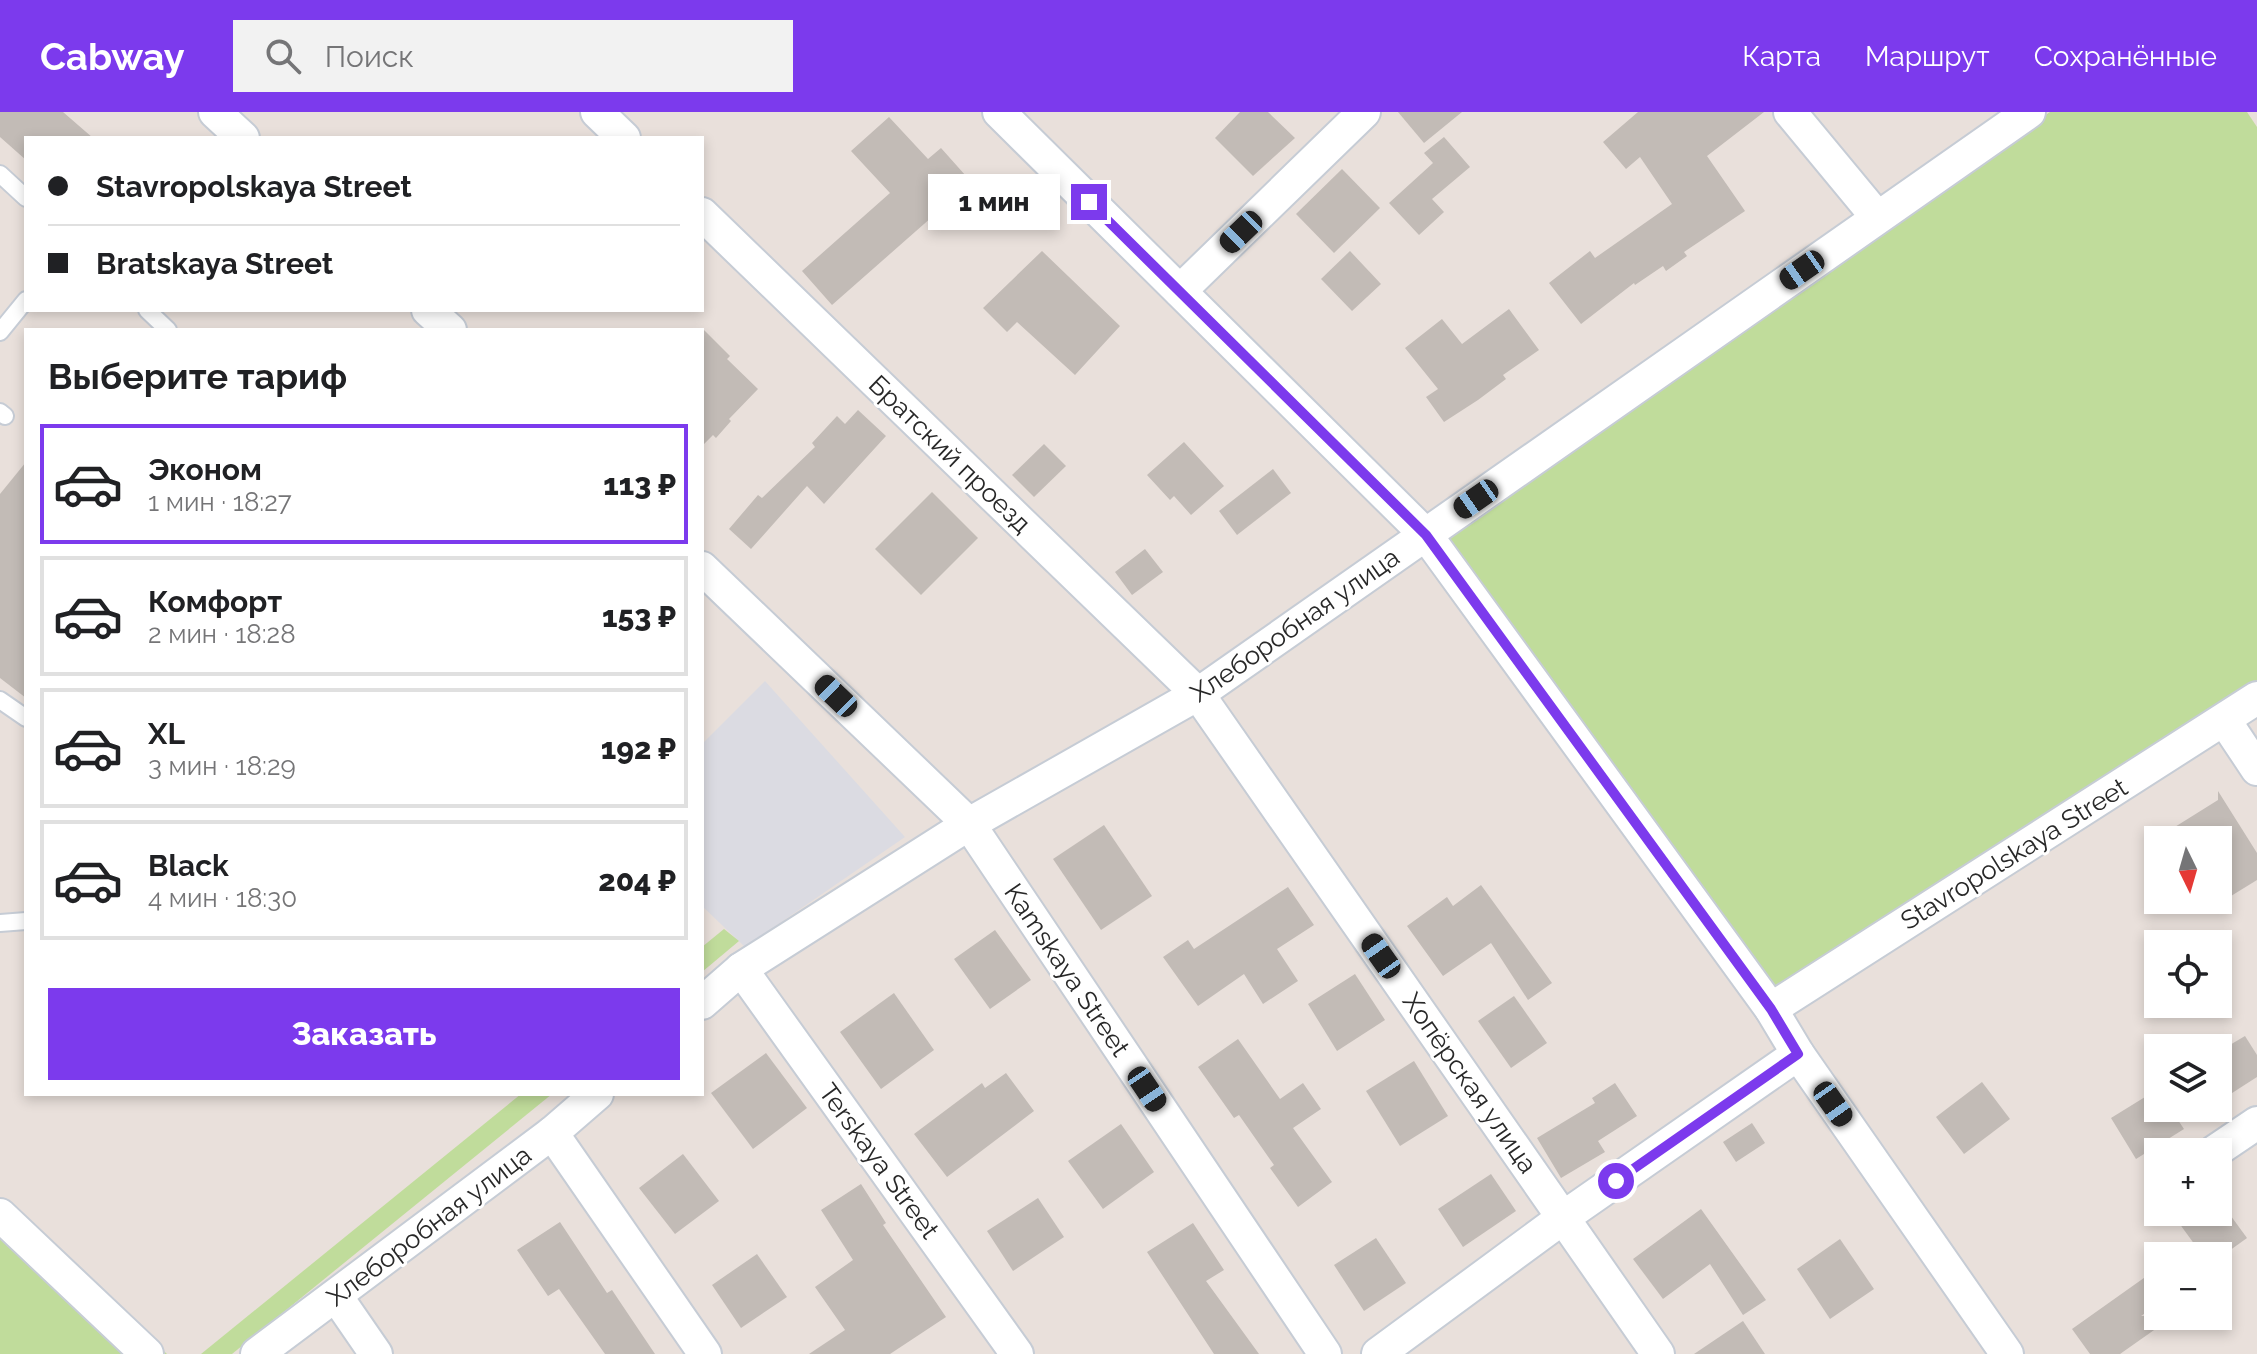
<!DOCTYPE html>
<html lang="ru">
<meta charset="utf-8">
<style>
body{margin:0;font-family:Raleway,sans-serif;background:#f2f2f2;color:#202124;height:100vh;display:flex;flex-direction:column;font-size:30px;white-space:nowrap}
*{box-sizing:border-box;margin:0}
p{font-size:26px;color:#757577}
.icon{flex:none;width:44px;height:44px;fill:none;stroke:currentColor;stroke-width:2;stroke-linecap:round;stroke-linejoin:round}
.map{position:relative;flex:1;overflow:hidden}
.drawer{position:absolute;left:24px;top:216px;width:680px;height:768px;display:flex;flex-direction:column;background:#fff;border-radius:0px;box-shadow:0 4px 12px #0003}
.drawer>*{flex:none}
.banner{position:absolute;left:24px;top:24px;width:680px;height:176px;border-radius:0px;box-shadow:0 4px 12px #0003;display:grid;align-content:center;height:176px;padding:0 24px;background:#fff}
.needle{width:52px;rotate:175deg}
.fabs{position:absolute;left:2144px;top:714px;display:grid;gap:16px}
.fabs a{display:grid;place-items:center;width:88px;height:88px;border-radius:0px;background:#fff;box-shadow:0 4px 12px #0003;font-size:40px}
.end{position:absolute;width:36px;height:36px;margin:-18px;border:10px solid #7c3aed;background:#fff;box-shadow:0 0 0 4px #fff}
.from{border-radius:50%}
.bubble{position:absolute;height:56px;border-radius:0px;background:#fff;box-shadow:0 4px 12px #0003;font-size:26px;font-weight:800;line-height:56px;text-align:center}
.car{position:absolute;width:24px;height:48px;margin:-24px -12px;border-radius:10px;box-shadow:0 0 6px 2px #0007;background:linear-gradient(#222 24%,#8ab4d8 0 40%,#222 0 76%,#8ab4d8 0 86%,#222 0)}
.banner b{display:flex;align-items:center;gap:28px;height:76px;font-size:30px}
.banner b+b{border-top:2px solid #e0e0e0}
.banner i{width:20px;height:20px;background:#202124}
ul{padding:0;list-style:none}
li{display:flex;align-items:center;gap:24px;height:120px;margin:0 16px 12px;padding:0 8px;border:4px solid #e0e0e0;border-radius:0px}
li div{flex:1}
li b{display:block;font-size:30px}
li em{font-style:normal;font-weight:800}
li.active{border-color:#7c3aed}
li>.icon{width:72px;height:72px;stroke-width:1.5}
h2{padding:0 24px;font-size:36px;line-height:96px}
.action{display:flex;gap:16px;margin-top:auto;padding:16px 24px}
.action a{flex:1;height:92px;border-radius:0px;background:#7c3aed;color:#fff;font-size:32px;font-weight:800;line-height:92px;text-align:center}
header{display:flex;align-items:center;gap:48px;box-sizing:border-box;height:112px;padding:0 40px;background:#7c3aed;color:#fff}
header strong{font-size:38px}
nav{display:flex;gap:44px;margin-inline-start:auto;font-size:28px}
.search{width:560px;height:72px;background:#f2f2f2;display:flex;align-items:center;gap:20px;box-sizing:border-box;padding:0 28px;border-radius:0px;color:#757577;font-size:30px}
.map>svg:first-child{display:block}
.industrial{fill:#dbdbe2}
.green{fill:#c0dc9b}
.building{fill:#c2bbb6}
.lines{fill:none;stroke-linecap:round;stroke-linejoin:round}
.service-casing{stroke:#c6ccd5;stroke-width:20}
.minor-casing{stroke:#c6ccd5;stroke-width:36}
.service{stroke:#fff;stroke-width:16}
.minor{stroke:#fff;stroke-width:32}
.route{stroke:#7c3aed;stroke-width:10}
.labels{text-anchor:middle;dominant-baseline:central;stroke-width:6;stroke-linejoin:round;paint-order:stroke}
.street-label{font-size:26px;fill:#282828;stroke:#fff}
</style>
<header>
<strong>Cabway</strong>
<div class="search"><svg class="icon" aria-label="search" viewBox="0 0 24 24"><circle cx="10" cy="10" r="6"/><path d="M15 15l6 6"/></svg>Поиск</div>
<nav><a>Карта</a><a>Маршрут</a><a>Сохранённые</a></nav>
</header>
<div class="map">
<svg width="2257" height="1242" viewBox="0 0 2257 1242">
<rect width="100%" height="100%" fill="#e9e0db"/>
<path class="industrial" d="M765,569L905,725L745,835L702,794V632Z"/>
<g class="green">
<path d="M2050,0H2247L2257,15V577L1777,885L1441,426L1881,114Z"/>
<path d="M724,817L739,829L702,860V835Z"/>
<path d="M521,982H552L232,1242H201Z"/>
<path d="M0,1087L167,1242H0Z"/>
</g>
<g class="building">
<path d="M0,0H63L93,26H26V48L0,25Z"/>
<path d="M1240,0H1268L1295,26L1253,64L1215,26Z"/>
<path d="M1398,0H1462L1424,31Z"/>
<path d="M1638,0H1764L1707,44L1745,99L1684,140L1687,144L1666,159L1663,154L1635,173L1634,171L1581,212L1549,171L1590,139L1595,146L1672,92L1640,45L1626,57L1603,30Z"/>
<path d="M889,5L928,47L941,36L974,73L952,93L949,90L832,193L802,159L890,81L851,39Z"/>
<path d="M1444,25L1470,55L1432,87L1444,100L1419,123L1389,91L1433,51L1424,41Z"/>
<path d="M1342,57L1380,96L1334,141L1296,102Z"/>
<path d="M1042,139L1120,214L1075,263L1017,210L1007,220L983,196Z"/>
<path d="M1350,139L1381,172L1352,199L1321,167Z"/>
<path d="M1509,197L1539,238L1503,263L1506,267L1478,288L1444,310L1426,285L1438,277L1405,236L1442,207L1462,232Z"/>
<path d="M702,216L730,244L727,247L758,277L729,307L731,309L716,326L713,323L702,334Z"/>
<path d="M858,298L886,324L824,392L807,374L751,437L729,417L758,383L762,386L815,335L812,331L837,304L845,312Z"/>
<path d="M1184,330L1224,374L1191,403L1174,384L1170,388L1147,363Z"/>
<path d="M1044,332L1066,354L1034,385L1012,363Z"/>
<path d="M26,350V586L0,566V382Z"/>
<path d="M1273,357L1291,381L1237,423L1219,399Z"/>
<path d="M932,380L978,426L921,483L875,437Z"/>
<path d="M1145,437L1163,460L1132,483L1115,460Z"/>
<path d="M2218,679L2257,741V768L2218,792V728H2154L2218,688Z"/>
<path d="M1104,713L1152,784L1101,818L1053,747Z"/>
<path d="M1481,773L1552,871L1528,888L1491,831L1443,864L1407,814L1447,785L1453,794Z"/>
<path d="M1288,775L1314,813L1277,837L1298,869L1263,892L1244,862L1198,894L1163,845L1188,828L1194,837Z"/>
<path d="M995,818L1031,868L990,897L954,847Z"/>
<path d="M1355,862L1385,908L1337,939L1308,892Z"/>
<path d="M894,881L934,938L881,977L840,920Z"/>
<path d="M1514,884L1547,931L1511,956L1478,909Z"/>
<path d="M2245,924L2257,943V965L2218,990V940Z"/>
<path d="M1238,927L1280,987L1303,971L1321,997L1293,1016L1332,1070L1298,1095L1270,1056L1274,1053L1239,1003L1234,1006L1198,955Z"/>
<path d="M766,941L807,996L753,1037L711,981Z"/>
<path d="M1414,949L1448,1004L1400,1034L1366,979Z"/>
<path d="M1006,961L1034,999L947,1065L914,1022L982,971L985,976Z"/>
<path d="M1982,970L2010,1007L1964,1042L1936,1005Z"/>
<path d="M1615,971L1637,1004L1598,1029L1605,1040L1561,1066L1537,1026L1595,991L1592,986Z"/>
<path d="M2158,977V996H2170L2184,1017L2136,1047L2111,1006Z"/>
<path d="M1752,1011L1765,1031L1736,1050L1723,1030Z"/>
<path d="M1121,1012L1154,1060L1103,1097L1068,1049Z"/>
<path d="M683,1042L719,1089L675,1122L639,1076Z"/>
<path d="M1491,1062L1516,1099L1463,1135L1438,1097Z"/>
<path d="M861,1072L886,1111L883,1113L946,1205L890,1242H809L845,1218L815,1175L853,1148L821,1098Z"/>
<path d="M1038,1086L1064,1125L1013,1159L987,1119Z"/>
<path d="M1701,1097L1766,1188L1743,1203L1710,1152L1663,1187L1633,1147Z"/>
<path d="M2171,1100H2228L2247,1126L2222,1144H2203Z"/>
<path d="M560,1110L607,1181L612,1178L655,1242H605L559,1177L548,1184L517,1138Z"/>
<path d="M1193,1111L1224,1158L1206,1169L1259,1242H1214L1147,1140Z"/>
<path d="M1376,1126L1406,1171L1364,1199L1334,1153Z"/>
<path d="M1840,1127L1874,1177L1830,1207L1797,1157Z"/>
<path d="M757,1142L787,1185L741,1216L712,1173Z"/>
<path d="M2158,1156V1192L2141,1204H2174L2120,1242H2090L2072,1217Z"/>
<path d="M1743,1209L1765,1242H1694Z"/>
</g>
<g class="lines">
<defs>
<g id="service">
<path d="M0,62L26,86"/>
<path d="M147,198L168,218"/>
<path d="M0,220L26,188"/>
<path d="M0,300L5,304"/>
<path d="M0,588L26,606"/>
<path d="M0,811L26,809"/>
</g>
<g id="minor">
<path d="M215,0L243,26"/>
<path d="M597,0L624,26"/>
<path d="M999,0L1426,423L1771,897L1798,942L2007,1242"/>
<path d="M1790,0L1877,105"/>
<path d="M702,102L1198,582L1658,1242"/>
<path d="M1180,179L1364,0"/>
<path d="M428,198L450,218"/>
<path d="M702,456L969,712L1325,1242"/>
<path d="M2225,609L2257,657"/>
<path d="M741,857L1017,1242"/>
<path d="M702,891L741,857L969,712L1198,582L2029,0"/>
<path d="M1771,897L2257,586"/>
<path d="M552,1021L705,1242"/>
<path d="M2214,1040L2257,1011"/>
<path d="M0,1103L147,1242"/>
<path d="M336,1184L376,1242"/>
<path d="M257,1242L552,1021L597,982"/>
<path d="M1378,1242L1564,1105L1798,942"/>
</g>
</defs>
<use href="#service" class="service-casing"/>
<use href="#minor" class="minor-casing"/>
<use href="#service" class="service"/>
<use href="#minor" class="minor"/>
</g>
<g class="lines">
<path class="route" d="M1089,90L1426,423L1771,897L1798,942L1616,1069"/>
</g>
<g class="labels">
<g class="street-label">
<text transform="translate(950 342) rotate(44)">Братский проезд</text>
<text transform="translate(1295 513) rotate(-35)">Хлеборобная улица</text>
<text transform="translate(2014 742) rotate(-32)">Stavropolskaya Street</text>
<text transform="translate(1067 858) rotate(56)">Kamskaya Street</text>
<text transform="translate(1470 971) rotate(55)">Хопёрская улица</text>
<text transform="translate(879 1049) rotate(54)">Terskaya Street</text>
<text transform="translate(429 1114) rotate(-37)">Хлеборобная улица</text>
</g>
</g>
</svg>
<div class="fabs">
<a><svg class="needle" viewBox="-14 -14 28 28"><path d="M0-13l5 13h-10z" fill="#e53935"/><path d="M0 13l5-13h-10z" fill="#757577"/></svg></a>
<a><svg class="icon" aria-label="locate" viewBox="0 0 24 24"><circle cx="12" cy="12" r="6"/><path d="M12 2v4M12 18v4M2 12h4M18 12h4"/></svg></a>
<a><svg class="icon" aria-label="layers" viewBox="0 0 24 24"><path d="M12 4l9 5-9 5-9-5zM3 14l9 5 9-5"/></svg></a>
<a>+</a>
<a>−</a>
</div>
<i class="end from" style="left:1616px;top:1069px"></i>
<i class="end" style="left:1089px;top:90px"></i>
<div class="bubble" style="left:928px;top:62px;width:132px">1 мин</div>
<i class="car" style="left:1241px;top:120px;rotate:226deg"></i>
<i class="car" style="left:1802px;top:158px;rotate:235deg"></i>
<i class="car" style="left:1476px;top:387px;rotate:235deg"></i>
<i class="car" style="left:836px;top:584px;rotate:314deg"></i>
<i class="car" style="left:1381px;top:844px;rotate:325deg"></i>
<i class="car" style="left:1147px;top:977px;rotate:146deg"></i>
<i class="car" style="left:1833px;top:992px;rotate:145deg"></i>
<div class="banner">
<b><i class="from"></i>Stavropolskaya Street</b>
<b><i></i>Bratskaya Street</b>
</div>
<section class="drawer">
<h2>Выберите тариф</h2>
<ul>
<li class="active"><svg class="icon" aria-label="car" viewBox="0 0 24 24"><path d="M5 17H2v-5l4-1 3-4h7l3 4 3 1v5h-3M9 17h6M6 11h13"/><circle cx="7" cy="17" r="2"/><circle cx="17" cy="17" r="2"/></svg><div><b>Эконом</b><p>1 мин · 18:27</p></div><em>113 ₽</em></li>
<li><svg class="icon" aria-label="car" viewBox="0 0 24 24"><path d="M5 17H2v-5l4-1 3-4h7l3 4 3 1v5h-3M9 17h6M6 11h13"/><circle cx="7" cy="17" r="2"/><circle cx="17" cy="17" r="2"/></svg><div><b>Комфорт</b><p>2 мин · 18:28</p></div><em>153 ₽</em></li>
<li><svg class="icon" aria-label="car" viewBox="0 0 24 24"><path d="M5 17H2v-5l4-1 3-4h7l3 4 3 1v5h-3M9 17h6M6 11h13"/><circle cx="7" cy="17" r="2"/><circle cx="17" cy="17" r="2"/></svg><div><b>XL</b><p>3 мин · 18:29</p></div><em>192 ₽</em></li>
<li><svg class="icon" aria-label="car" viewBox="0 0 24 24"><path d="M5 17H2v-5l4-1 3-4h7l3 4 3 1v5h-3M9 17h6M6 11h13"/><circle cx="7" cy="17" r="2"/><circle cx="17" cy="17" r="2"/></svg><div><b>Black</b><p>4 мин · 18:30</p></div><em>204 ₽</em></li>
</ul>
<div class="action"><a>Заказать</a></div>
</section>
</div>
